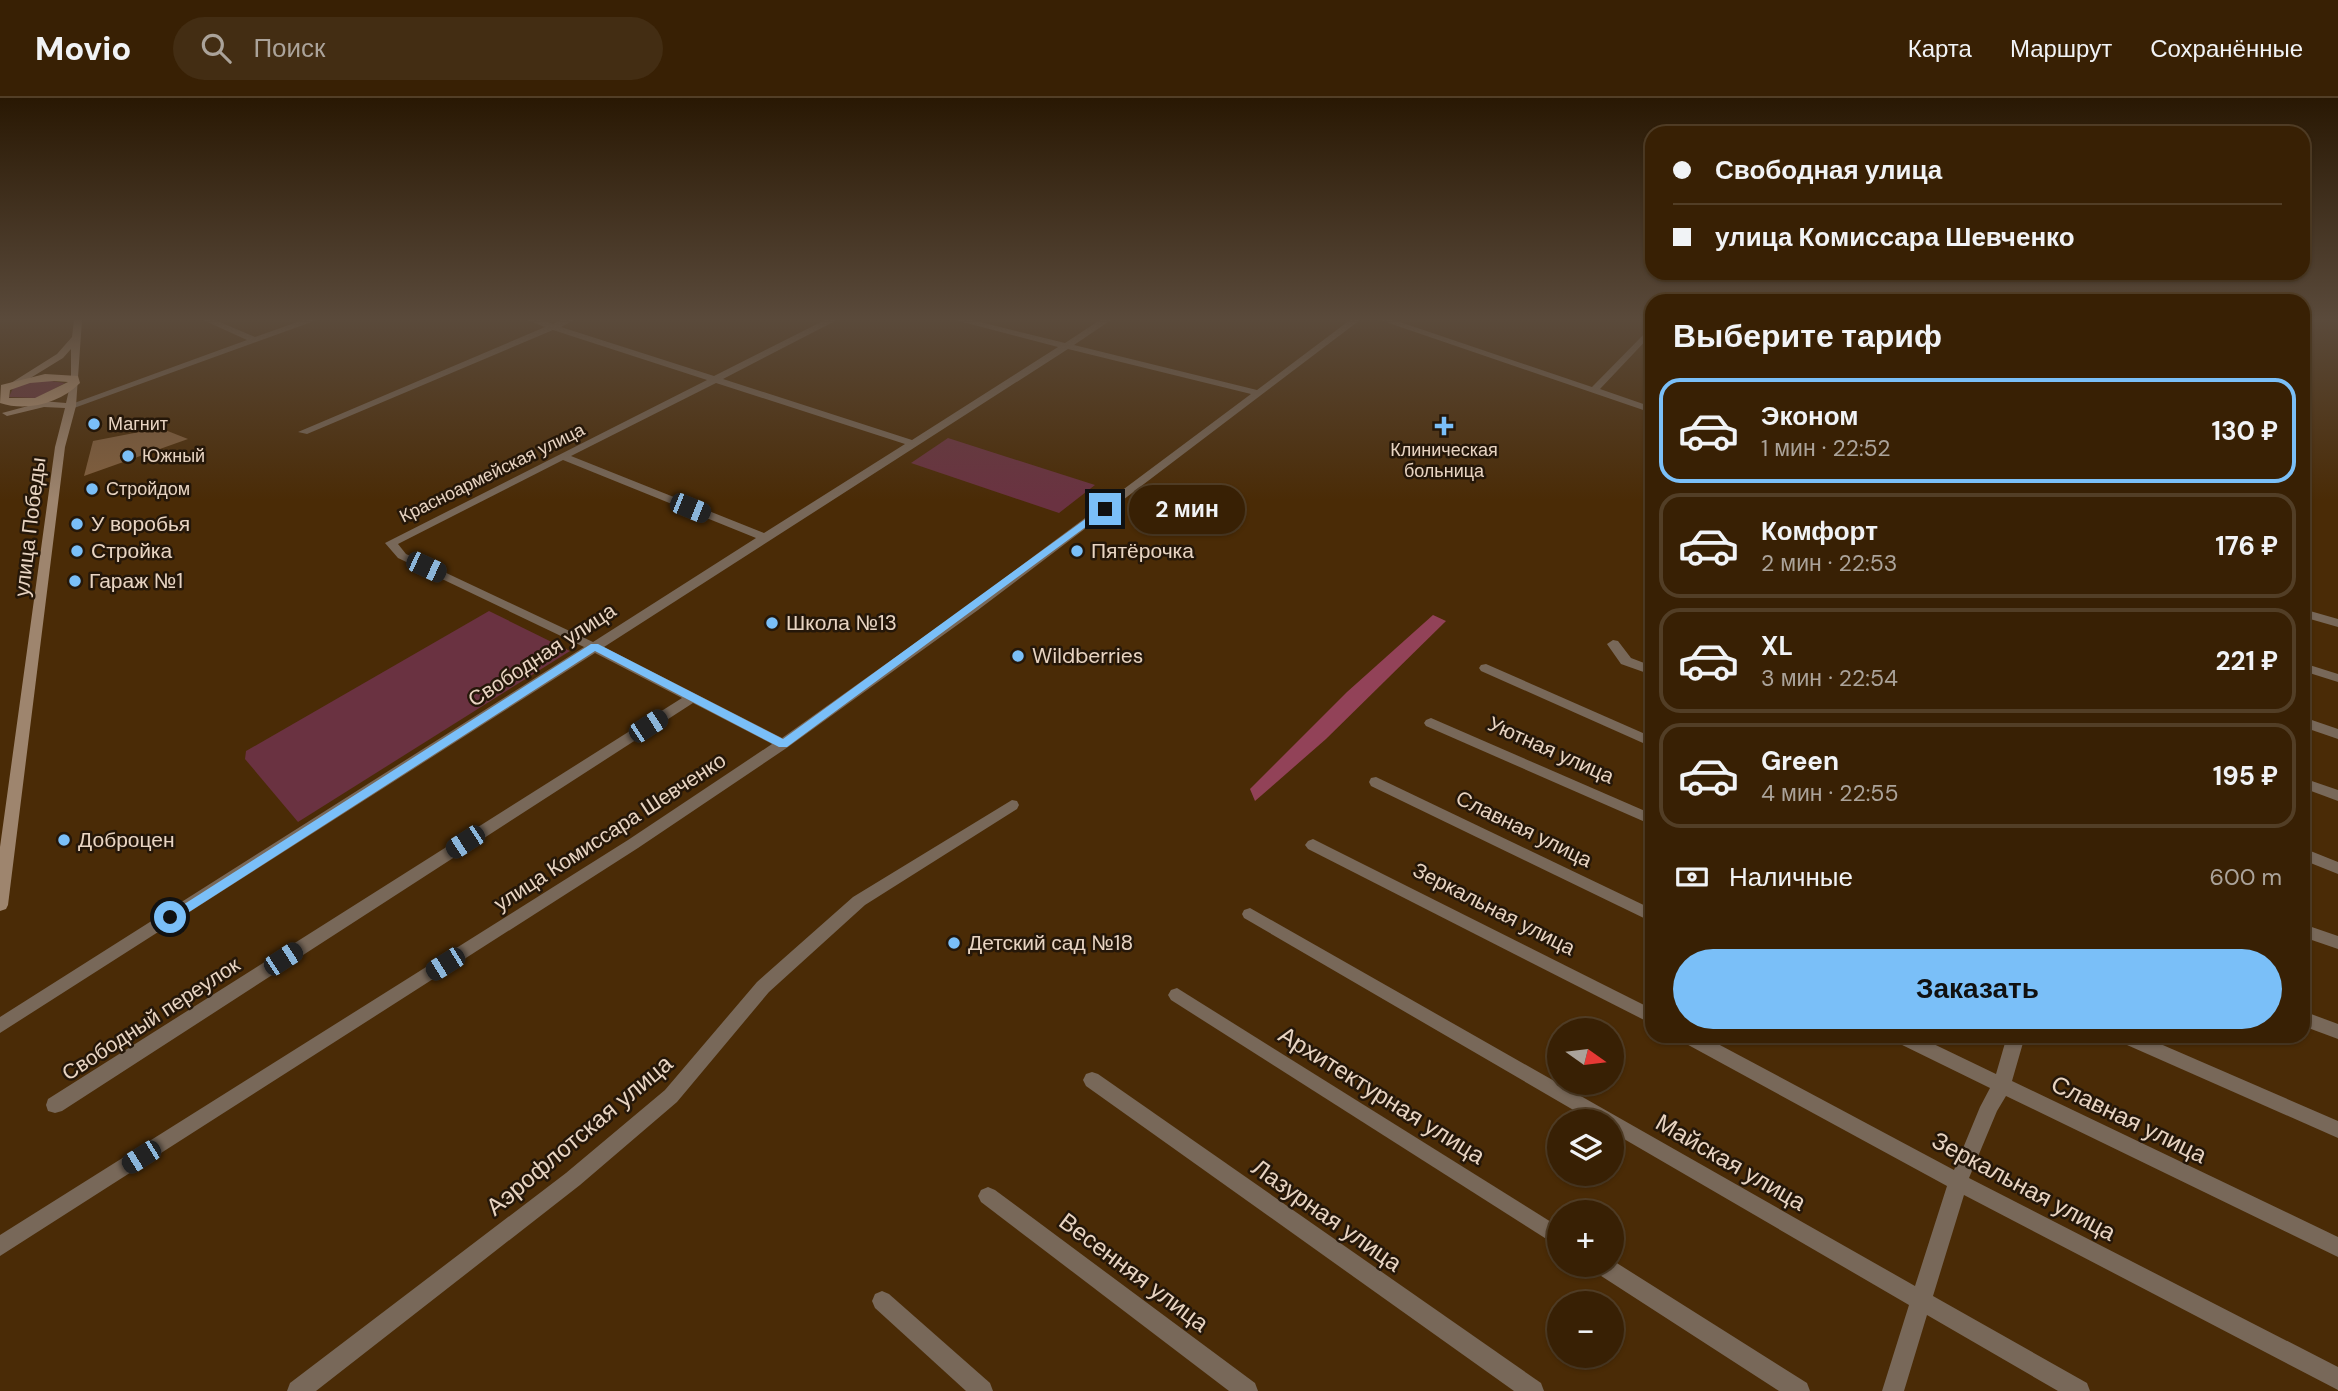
<!DOCTYPE html>
<html lang="ru">
<meta charset="utf-8">
<style>
body{margin:0;font-family:"DM Sans",sans-serif;background:#432d13;color:#f1f3f6;height:100vh;display:flex;flex-direction:column;font-size:26px;white-space:nowrap}
*{box-sizing:border-box;margin:0}
p{font-size:23px;color:#aba39a}
.icon{flex:none;width:38px;height:38px;fill:none;stroke:currentColor;stroke-width:2;stroke-linecap:round;stroke-linejoin:round}
.map{position:relative;flex:1;overflow:hidden}
.panel{position:absolute;left:1645px;top:196px;width:665px;height:749px;display:flex;flex-direction:column;background:#382004;border-radius:21px;box-shadow:0 2px 5px #0004,0 0 0 2px #523e26}
.panel>*{flex:none}
.guide{position:absolute;left:1645px;top:28px;width:665px;height:154px;border-radius:21px;box-shadow:0 2px 5px #0004,0 0 0 2px #523e26;display:grid;align-content:center;height:154px;padding:0 28px;background:#382004}
.needle{width:46px;rotate:104deg}
.fabs{position:absolute;left:1547px;top:920px;display:grid;gap:14px}
.fabs a{display:grid;place-items:center;width:77px;height:77px;border-radius:50%;background:#382004;box-shadow:0 2px 5px #0004,0 0 0 2px #523e26;font-size:35px}
.end{position:absolute;width:32px;height:32px;margin:-16px;border:9px solid #7abff8;background:#111;box-shadow:0 0 0 4px #111}
.from{border-radius:50%}
.bubble{position:absolute;height:49px;border-radius:24px;background:#382004;box-shadow:0 2px 5px #0004,0 0 0 2px #523e26;font-size:23px;font-weight:700;line-height:49px;text-align:center}
.car{position:absolute;width:21px;height:42px;margin:-21px -10px;border-radius:9px;box-shadow:0 0 5px 2px #0007;background:linear-gradient(#222 24%,#8ab4d8 0 40%,#222 0 76%,#8ab4d8 0 86%,#222 0)}
.guide b{display:flex;align-items:center;gap:24px;height:66px;font-size:26px}
.guide b+b{border-top:2px solid #523e26}
.guide i{width:18px;height:18px;background:#f1f3f6}
ul{padding:0;list-style:none}
li{display:flex;align-items:center;gap:21px;height:105px;margin:0 14px 10px;padding:0 14px;border:4px solid #523e26;border-radius:21px}
li div{flex:1}
li b{display:block;font-size:26px}
li em{font-style:normal;font-weight:700}
li.on{border-color:#7abff8}
li>.icon{width:63px;height:63px;stroke-width:1.5}
h2{padding:0 28px;font-size:32px;line-height:84px}
.pay{display:flex;align-items:center;gap:18px;height:77px;padding:0 28px;font-size:26px}
.pay p{margin-inline-start:auto}
.button{display:flex;gap:14px;margin-top:auto;padding:14px 28px}
.button a{flex:1;height:80px;border-radius:42px;background:#7abff8;color:#111;font-size:28px;font-weight:700;line-height:80px;text-align:center}
header{display:flex;align-items:center;gap:42px;box-sizing:border-box;height:98px;padding:0 35px;background:#382004;border-bottom:2px solid #523e26}
header strong{font-size:33px}
nav{display:flex;gap:38px;margin-inline-start:auto;font-size:24px}
.search{width:490px;height:63px;background:#432d13;display:flex;align-items:center;gap:18px;box-sizing:border-box;padding:0 24px;border-radius:38px;color:#aba39a;font-size:26px}
.map>svg:first-child{display:block}
.green{fill:#6a3241}
.forest{fill:#924258}
.building{fill:#83603e}
.lines{fill:none;stroke-linecap:round;stroke-linejoin:round}
.street{fill:#786859;fill-rule:evenodd}
.secondary{fill:#9e856e;fill-rule:evenodd}
.primary{fill:#bc9c7e;fill-rule:evenodd}
.route{fill:#7abff8}
.poi-dot{fill:#7abff8;stroke:#251709;stroke-width:2.5}
.labels{text-anchor:middle;dominant-baseline:central;stroke-width:5;stroke-linejoin:round;paint-order:stroke}
.far-poi-label{font-size:18px;fill:#e8d4c2;stroke:#251709;text-anchor:start}
.far-street-label{font-size:18px;fill:#e8d4c2;stroke:#251709}
.poi-label{font-size:21px;fill:#e8d4c2;stroke:#251709;text-anchor:start}
.street-label{font-size:21px;fill:#e8d4c2;stroke:#251709}
.near-street-label{font-size:24px;fill:#e8d4c2;stroke:#251709}
</style>
<header>
<strong>Movio</strong>
<div class="search"><svg class="icon" aria-label="search" viewBox="0 0 24 24"><circle cx="10" cy="10" r="6"/><path d="M15 15l6 6"/></svg>Поиск</div>
<nav><a>Карта</a><a>Маршрут</a><a>Сохранённые</a></nav>
</header>
<div class="map">
<svg width="2338" height="1293" viewBox="0 0 2338 1293">
<rect width="100%" height="100%" fill="#4a2b06"/>
<g class="green">
<path d="M37,281L65,285L37,300L9,299L13,290Z"/>
<path d="M948,340L1095,387L1059,415L911,365Z"/>
<path d="M489,513L570,553L298,724L245,661L246,653Z"/>
</g>
<path class="forest" d="M1433,517L1446,523L1326,641L1255,703L1250,691L1347,594Z"/>
<path class="building" d="M160,330L188,341L84,378L93,343Z"/>
<g class="lines">
<g class="street">
<path d="M203,222H215L255,239L303,222H317L74,310L66,308L247,242Z"/>
<path d="M527,222H541L553,226L561,222H574L561,229L714,278L825,222H837L723,281L912,342L1058,249L955,222H972L1065,245L1100,222H1111L1074,247L1257,292L1350,222H1360L978,512L788,649L638,750L0,1158V1137L628,742L772,646L693,605L62,1013L55,1015L48,1013L46,1007L48,1001L682,600L595,555L0,935V919L584,549L398,460L385,445L707,282L553,232L307,336L298,334L545,229ZM1068,251L1251,296L970,506L782,640L604,549ZM716,285L905,346L764,435L571,358ZM563,362L756,440L593,544L406,456L398,446Z"/>
<path d="M1380,222H1394L1592,289L1652,228V236L1600,291L1652,309V315Z"/>
<path d="M1651,506L1652,514L1647,513L1645,510L1647,507Z"/>
<path d="M2303,511L2338,521V529L2303,519Z"/>
<path d="M1613,542L1618,543L1631,560L1652,568V577L1621,566L1607,546Z"/>
<path d="M2303,565L2338,576V584L2303,573Z"/>
<path d="M1486,566L1652,639V649L1481,573L1479,570L1481,567Z"/>
<path d="M2303,619L2338,631V641L2303,629Z"/>
<path d="M1431,620L1652,716V727L1426,628L1424,625L1426,622Z"/>
<path d="M1376,679L1652,811V824L1371,688L1369,684L1371,680Z"/>
<path d="M2303,680L2338,692V703L2303,690Z"/>
<path d="M1012,702L1017,703L1019,707L1017,711L865,807L769,894L677,1004L580,1087L316,1293H287L290,1285L566,1075L665,992L757,884L853,799Z"/>
<path d="M1313,741L1652,911V926L1308,751L1305,747L1308,743Z"/>
<path d="M2303,750L2338,764V776L2303,762Z"/>
<path d="M1250,810L1915,1188L1947,1088L1681,943L1678,938H1703L1954,1072L1980,1009L1990,990L1894,943L1891,938H1917L1996,976L2007,938H2025L2012,983L2338,1139V1159L2006,998L1997,1013L1969,1080L2338,1269V1292L1964,1097L1933,1198L2087,1285L2090,1293H2058L1927,1217L1904,1293H1882L1909,1207L1612,1034V1024H1594L1244,820L1242,816L1244,812Z"/>
<path d="M2303,826L2338,838V851L2303,839Z"/>
<path d="M1177,890L1559,1129V1149L1171,902L1168,897L1171,892Z"/>
<path d="M2303,913L2338,926V941L2303,928Z"/>
<path d="M2115,938H2142L2338,1023V1040L2118,943Z"/>
<path d="M1092,974L1098,976L1541,1285L1544,1293H1514L1086,988L1083,982L1086,976Z"/>
<path d="M988,1089L995,1092L1255,1285L1258,1293H1229L981,1104L978,1098L981,1092Z"/>
<path d="M1612,1162L1807,1285L1810,1293H1779L1595,1174L1592,1167H1612Z"/>
<path d="M882,1193L889,1196L990,1285L993,1293H966L875,1210L872,1203L875,1196Z"/>
</g>
<path class="secondary" d="M74,222H82L76,308L65,349L8,807L6,811L0,813V749L55,349L65,310L44,309L7,318L2,315L28,308L25,305L30,302L66,305L71,283V251L63,260L19,287L11,285L57,256L72,239Z"/>
<path class="primary" d="M45,276L78,278L80,285C60,305 27,314 0,305L1,287ZM54,283L68,284L35,300H9L10,292L30,285Z"/>
</g>
<linearGradient id="sky" x2="0" y2="1"><stop stop-color="#291803"/><stop offset="0.55" stop-color="#5a4a3b"/><stop offset="1" stop-color="#5a4a3b" stop-opacity="0"/></linearGradient>
<rect width="2338" height="403" fill="url(#sky)"/>
<path class="route" d="M1102,409L1110,411L787,649H779L595,553L175,823H166L164,819L591,546H598L783,641Z"/>
<g class="poi-dot">
<circle cx="94" cy="326" r="7"/>
<path d="M1440.5 317.5h7v7h7v7h-7v7h-7v-7h-7v-7h7z"/>
<circle cx="128" cy="358" r="7"/>
<circle cx="92" cy="391" r="7"/>
<circle cx="77" cy="426" r="7"/>
<circle cx="77" cy="453" r="7"/>
<circle cx="1077" cy="453" r="7"/>
<circle cx="75" cy="483" r="7"/>
<circle cx="772" cy="525" r="7"/>
<circle cx="1018" cy="558" r="7"/>
<circle cx="64" cy="742" r="7"/>
<circle cx="954" cy="845" r="7"/>
</g>
<g class="labels">
<g class="far-poi-label">
<text x="108" y="326">Магнит</text>
<text x="1444" y="352" text-anchor="middle">Клиническая<tspan x="1444" dy="21">больница</tspan></text>
<text x="142" y="358">Южный</text>
<text x="106" y="391">Стройдом</text>
</g>
<g class="far-street-label">
<text transform="translate(492 375) rotate(-26)">Красноармейская улица</text>
</g>
<g class="poi-label">
<text x="91" y="426">У воробья</text>
<text x="91" y="453">Стройка</text>
<text x="1091" y="453">Пятёрочка</text>
<text x="89" y="483">Гараж №1</text>
<text x="786" y="525">Школа №13</text>
<text x="1032" y="558">Wildberries</text>
<text x="78" y="742">Доброцен</text>
<text x="968" y="845">Детский сад №18</text>
</g>
<g class="street-label">
<text transform="translate(30 429) rotate(-83)">улица Победы</text>
<text transform="translate(542 557) rotate(-33)">Свободная улица</text>
<text transform="translate(1551 652) rotate(24)">Уютная улица</text>
<text transform="translate(1524 731) rotate(26)">Славная улица</text>
<text transform="translate(610 734) rotate(-33)">улица Комиссара Шевченко</text>
<text transform="translate(1494 811) rotate(27)">Зеркальная улица</text>
<text transform="translate(151 921) rotate(-33)">Свободный переулок</text>
</g>
<g class="near-street-label">
<text transform="translate(1382 997) rotate(32)">Архитектурная улица</text>
<text transform="translate(2129 1021) rotate(26)">Славная улица</text>
<text transform="translate(579 1037) rotate(-40)">Аэрофлотская улица</text>
<text transform="translate(1731 1064) rotate(30)">Майская улица</text>
<text transform="translate(2024 1088) rotate(28)">Зеркальная улица</text>
<text transform="translate(1327 1117) rotate(35)">Лазурная улица</text>
<text transform="translate(1134 1174) rotate(37)">Весенняя улица</text>
</g>
</g>
</svg>
<div class="fabs">
<a><svg class="needle" viewBox="-14 -14 28 28"><path d="M0-13l5 13h-10z" fill="#e53935"/><path d="M0 13l5-13h-10z" fill="#aba39a"/></svg></a>
<a><svg class="icon" aria-label="layers" viewBox="0 0 24 24"><path d="M12 4l9 5-9 5-9-5zM3 14l9 5 9-5"/></svg></a>
<a>+</a>
<a>−</a>
</div>
<i class="end from" style="left:170px;top:819px"></i>
<i class="end" style="left:1105px;top:411px"></i>
<div class="bubble" style="left:1129px;top:387px;width:116px">2 мин</div>
<i class="car" style="left:690px;top:410px;rotate:112deg"></i>
<i class="car" style="left:426px;top:469px;rotate:115deg"></i>
<i class="car" style="left:648px;top:628px;rotate:57deg"></i>
<i class="car" style="left:465px;top:744px;rotate:237deg"></i>
<i class="car" style="left:283px;top:861px;rotate:57deg"></i>
<i class="car" style="left:445px;top:866px;rotate:238deg"></i>
<i class="car" style="left:141px;top:1059px;rotate:238deg"></i>
<div class="guide">
<b><i class="from"></i>Свободная улица</b>
<b><i></i>улица Комиссара Шевченко</b>
</div>
<section class="panel">
<h2>Выберите тариф</h2>
<ul>
<li class="on"><svg class="icon" aria-label="car" viewBox="0 0 24 24"><path d="M5 17H2v-5l4-1 3-4h7l3 4 3 1v5h-3M9 17h6M6 11h13"/><circle cx="7" cy="17" r="2"/><circle cx="17" cy="17" r="2"/></svg><div><b>Эконом</b><p>1 мин · 22:52</p></div><em>130 ₽</em></li>
<li><svg class="icon" aria-label="car" viewBox="0 0 24 24"><path d="M5 17H2v-5l4-1 3-4h7l3 4 3 1v5h-3M9 17h6M6 11h13"/><circle cx="7" cy="17" r="2"/><circle cx="17" cy="17" r="2"/></svg><div><b>Комфорт</b><p>2 мин · 22:53</p></div><em>176 ₽</em></li>
<li><svg class="icon" aria-label="car" viewBox="0 0 24 24"><path d="M5 17H2v-5l4-1 3-4h7l3 4 3 1v5h-3M9 17h6M6 11h13"/><circle cx="7" cy="17" r="2"/><circle cx="17" cy="17" r="2"/></svg><div><b>XL</b><p>3 мин · 22:54</p></div><em>221 ₽</em></li>
<li><svg class="icon" aria-label="car" viewBox="0 0 24 24"><path d="M5 17H2v-5l4-1 3-4h7l3 4 3 1v5h-3M9 17h6M6 11h13"/><circle cx="7" cy="17" r="2"/><circle cx="17" cy="17" r="2"/></svg><div><b>Green</b><p>4 мин · 22:55</p></div><em>195 ₽</em></li>
</ul>
<div class="pay"><svg class="icon" aria-label="cash" viewBox="0 0 24 24"><path d="M3 7h18v10H3z"/><circle cx="12" cy="12" r="2"/></svg>Наличные<p>600 m</p></div>
<div class="button"><a>Заказать</a></div>
</section>
</div>
